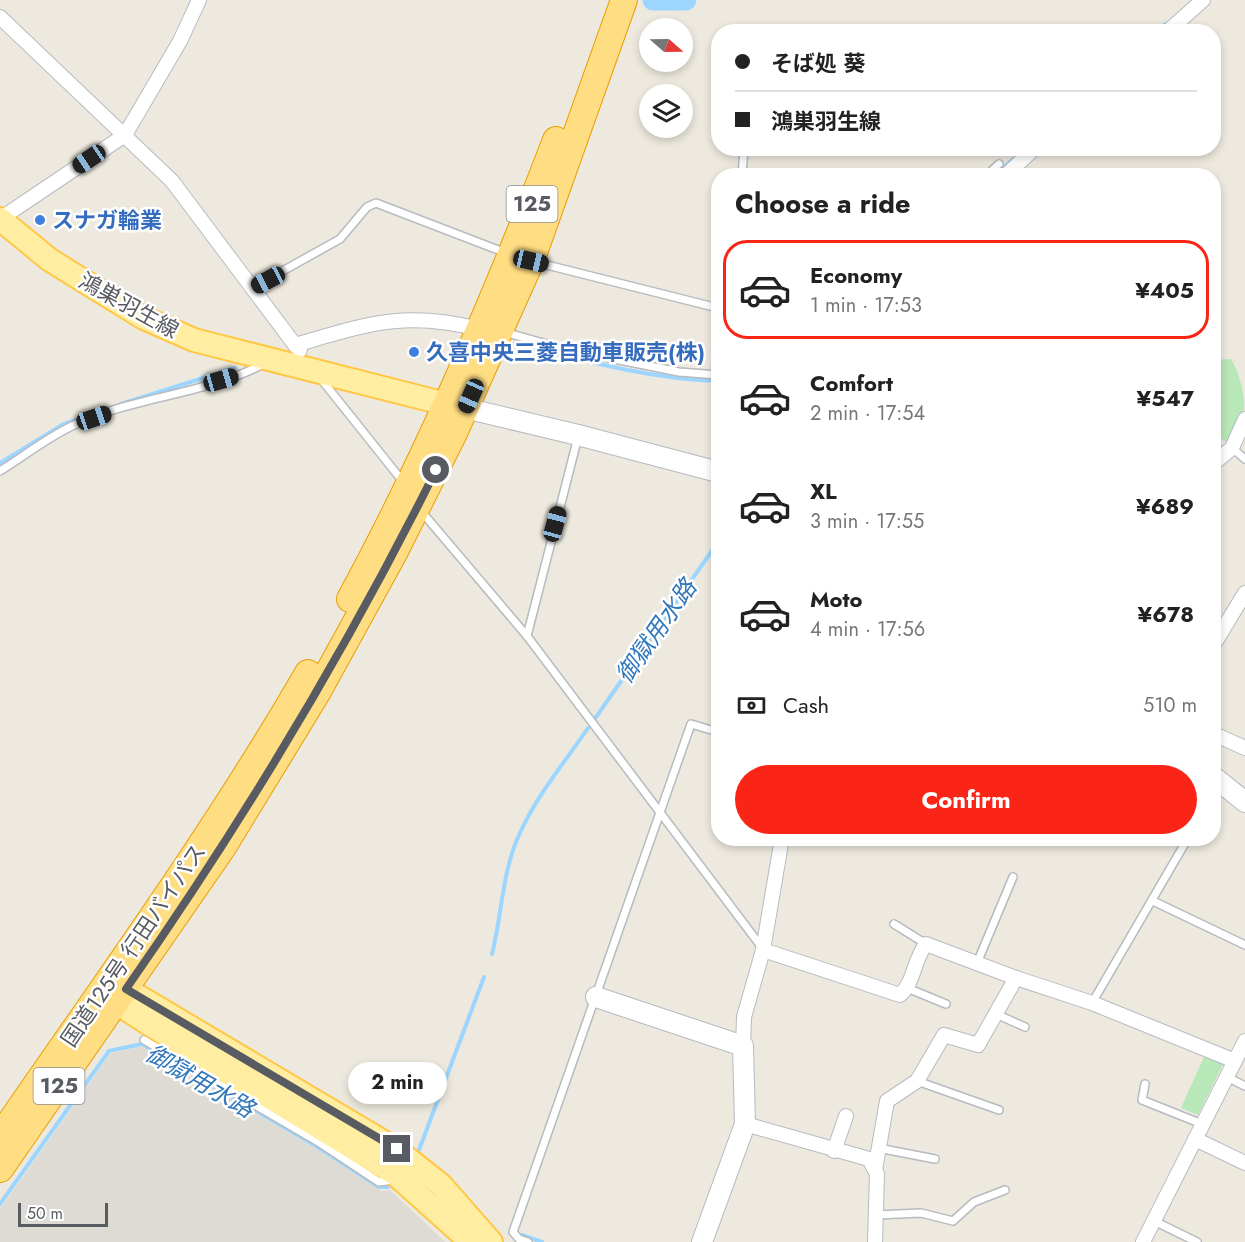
<!DOCTYPE html>
<meta charset="utf-8">
<style>
body{margin:0;font-family:Jost,"Noto Sans JP",sans-serif;background:#f6f6f6;color:#222;height:100vh;display:flex;flex-direction:column;font-size:22px;white-space:nowrap}
*{box-sizing:border-box;margin:0}
p{font-size:20px;color:#767676}
.icon{flex:none;width:33px;height:33px;fill:none;stroke:currentColor;stroke-width:2;stroke-linecap:round;stroke-linejoin:round}
.map{position:relative;flex:1;overflow:hidden}
.details{position:absolute;left:711px;top:168px;width:510px;height:678px;display:flex;flex-direction:column;background:#fff;border-radius:24px;box-shadow:0 3px 9px #0003}
.details>*{flex:none}
.banner{position:absolute;left:711px;top:24px;width:510px;height:132px;border-radius:24px;box-shadow:0 3px 9px #0003;display:grid;align-content:center;height:132px;padding:0 24px;background:#fff}
.needle{width:39px;rotate:110deg}
.tools{position:absolute;left:639px;top:18px;display:grid;gap:12px}
.tools a{display:grid;place-items:center;width:54px;height:54px;border-radius:50%;background:#fff;box-shadow:0 3px 9px #0003;font-size:30px}
.scale{position:absolute;left:18px;bottom:15px;width:90px;box-sizing:border-box;padding-left:6px;border:3px solid #585c62;border-top:0;font-size:16px;line-height:21px;white-space:nowrap;color:#585c62;-webkit-text-stroke:4px #fff;paint-order:stroke}
.end{position:absolute;width:27px;height:27px;margin:-14px;border:8px solid #585c62;background:#fff;box-shadow:0 0 0 3px #fff}
.from{border-radius:50%}
.bubble{position:absolute;height:42px;border-radius:21px;background:#fff;box-shadow:0 3px 9px #0003;font-size:20px;font-weight:700;line-height:42px;text-align:center}
.car{position:absolute;width:18px;height:36px;margin:-18px -9px;border-radius:8px;box-shadow:0 0 4px 2px #0007;background:linear-gradient(#222 24%,#8ab4d8 0 40%,#222 0 76%,#8ab4d8 0 86%,#222 0)}
.banner b{display:flex;align-items:center;gap:21px;height:57px;font-size:22px}
.banner b+b{border-top:2px solid #e0e0e0}
.banner i{width:15px;height:15px;background:#222}
ul{padding:0;list-style:none}
li{display:flex;align-items:center;gap:18px;height:99px;margin:0 12px 9px;padding:0 12px;border:3px solid transparent;border-radius:24px}
li div{flex:1}
li b{display:block;font-size:22px}
li em{font-style:normal;font-weight:700}
li.active{border-color:#fa2417}
li>.icon{width:54px;height:54px;stroke-width:1.5}
h2{padding:0 24px;font-size:27px;line-height:72px}
.pay{display:flex;align-items:center;gap:15px;height:66px;padding:0 24px;font-size:22px}
.pay p{margin-inline-start:auto}
.action{display:flex;gap:12px;margin-top:auto;padding:12px 24px}
.action a{flex:1;height:69px;border-radius:36px;background:#fa2417;color:#fff;font-size:24px;font-weight:700;line-height:69px;text-align:center}
.map>svg:first-child{display:block}
.industrial{fill:#dddbd3}
.green{fill:#b8e8b7}
.lines{fill:none;stroke-linecap:round;stroke-linejoin:round}
.stream{stroke:#9cd6ff;stroke-width:4}
.river{stroke:#9cd6ff;stroke-width:21}
.lane-casing{stroke:#b7bac0;stroke-width:10}
.street-casing{stroke:#b7bac0;stroke-width:16}
.secondary-casing{stroke:#b5b9c0;stroke-width:22}
.primary-casing{stroke:#ffc745;stroke-width:26}
.highway-casing{stroke:#eb9d00;stroke-width:28}
.lane{stroke:#fff;stroke-width:7}
.street{stroke:#fff;stroke-width:14}
.secondary{stroke:#fff;stroke-width:20}
.primary{stroke:#ffeea1;stroke-width:22}
.highway{stroke:#ffdd83;stroke-width:26}
.route{stroke:#585c62;stroke-width:8}
.shop-dot{fill:#3f7fe0;stroke:#fff;stroke-width:2}
.labels{text-anchor:middle;dominant-baseline:central;stroke-width:5;stroke-linejoin:round;paint-order:stroke}
.shield{fill:#fff;stroke:#8a8d91;stroke-width:1.5}
.shield-label{font-size:21px;font-weight:bold;fill:#585c62}
.shop-label{font-size:22px;font-weight:bold;fill:#366cbe;stroke:#fff;text-anchor:start}
.street-label{font-size:22px;fill:#585c62;stroke:#fff}
.water-label{font-size:24px;font-style:italic;fill:#3077bb;stroke:#fff}
</style>
<div class="map">
<svg width="1245" height="1242" viewBox="0 0 1245 1242">
<rect width="100%" height="100%" fill="#ede9de"/>
<path class="industrial" d="M142,1046L318,1150L381,1191L390,1190L445,1242H0V1209L110,1054Z"/>
<g class="green">
<path d="M1231,359C1240,374 1245,394 1244,413C1239,423 1232,431 1229,443L1214,435V360Z"/>
<path d="M1204,1057L1223,1064L1198,1115L1181,1108Z"/>
</g>
<g class="lines">
<g class="stream">
<path d="M1158,32L1165,24"/>
<path d="M995,176L1013,159"/>
<path d="M515,343C582,360 649,379 718,381"/>
<path d="M121,404L235,368"/>
<path d="M0,463L62,425L89,415"/>
<path d="M594,720L718,542"/>
<path d="M492,954C502,915 502,870 520,833C537,795 565,762 588,728"/>
<path d="M419,1150L484,977"/>
<path d="M0,1204L109,1051L142,1044L316,1146L379,1187H388"/>
<path d="M522,1235L542,1242"/>
</g>
<path class="river" d="M653,0H686"/>
<defs>
<g id="lane">
<path d="M742,176L744,148"/>
<path d="M986,176L999,164"/>
<path d="M535,262L718,308"/>
<path d="M252,288L340,239L367,207L376,203L506,253"/>
<path d="M504,332L565,349L679,372L718,375"/>
<path d="M321,379L404,483"/>
<path d="M1232,448L1245,459"/>
<path d="M0,471C24,456 48,437 74,425C134,396 206,395 265,363"/>
<path d="M421,511L527,636L763,949"/>
<path d="M527,636L578,437"/>
<path d="M1153,901L1245,945"/>
<path d="M894,924L926,944"/>
<path d="M977,963L1013,877"/>
<path d="M907,988L946,1004"/>
<path d="M1092,1003L1188,838"/>
<path d="M996,1014L1025,1027"/>
<path d="M144,1040L320,1143L379,1182L387,1181L392,1175"/>
<path d="M1227,1077L1245,1086"/>
<path d="M917,1081L999,1110"/>
<path d="M1145,1084L1142,1100L1202,1124"/>
<path d="M878,1148L935,1159"/>
<path d="M876,1215L921,1213L953,1221L974,1202L1005,1190"/>
<path d="M1154,1221L1197,1242"/>
<path d="M528,1242L519,1239L513,1232L691,724L718,732"/>
</g>
<g id="street">
<path d="M0,17L172,181L295,345"/>
<path d="M1167,32L1203,0"/>
<path d="M1005,176L1035,148"/>
<path d="M0,219L125,135L180,41L199,0"/>
<path d="M300,350L295,345C368,324 404,310 480,329"/>
<path d="M1214,463L1232,448L1245,419"/>
<path d="M1214,644L1245,593"/>
<path d="M1214,734L1245,748"/>
<path d="M782,838L763,950L900,995C914,983 914,959 926,944L1016,978L1092,1003L1235,1061"/>
<path d="M743,1046L744,1017L763,950"/>
<path d="M745,1124L869,1159L877,1174L875,1242"/>
<path d="M1195,1139L1245,1163"/>
<path d="M834,1151L846,1116"/>
<path d="M875,1170L887,1101L917,1081L944,1035L978,1045L1016,978"/>
<path d="M1143,1242L1245,1041"/>
</g>
<g id="secondary">
<path d="M452,405L578,435L718,472"/>
<path d="M1214,777L1245,802"/>
<path d="M596,997L743,1046L745,1124L702,1242"/>
</g>
<g id="primary">
<path d="M0,219L50,260L100,291L144,318L194,340L446,404"/>
<path d="M108,986L126,989L397,1150L441,1185L491,1242"/>
<path d="M107,987L117,1003L146,1022L394,1173L471,1242"/>
</g>
<g id="highway">
<path d="M350,599C430,452 496,297 556,140"/>
<path d="M0,1137C105,984 215,834 308,673"/>
<path d="M0,1169L223,847L317,693L394,553L454,433L531,261L624,0"/>
</g>
</defs>
<use href="#lane" class="lane-casing"/>
<use href="#street" class="street-casing"/>
<use href="#secondary" class="secondary-casing"/>
<use href="#primary" class="primary-casing"/>
<use href="#highway" class="highway-casing"/>
<use href="#lane" class="lane"/>
<use href="#street" class="street"/>
<use href="#secondary" class="secondary"/>
<use href="#primary" class="primary"/>
<use href="#highway" class="highway"/>
</g>
<g class="lines">
<path class="route" d="M397,1149L126,989C242,823 346,651 436,470"/>
</g>
<g class="shop-dot">
<circle cx="40" cy="220" r="6"/>
<circle cx="414" cy="352" r="6"/>
</g>
<g class="labels">
<g class="shield">
<rect x="506.5" y="186" width="51" height="36" rx="4.5"/>
<rect x="33.5" y="1068" width="51" height="36" rx="4.5"/>
</g>
<g class="shield-label">
<text x="532" y="204">125</text>
<text x="59" y="1086">125</text>
</g>
<g class="shop-label">
<text x="52" y="220">スナガ輪業</text>
<text x="426" y="352">久喜中央三菱自動車販売(株)</text>
</g>
<g class="street-label">
<text transform="translate(129 305) rotate(29)">鴻巣羽生線</text>
<text transform="translate(133 945) rotate(-56)">国道125号 行田バイパス</text>
</g>
<g class="water-label">
<text transform="translate(656 631) rotate(-55)">御獄用水路</text>
<text transform="translate(200 1081) rotate(30)">御獄用水路</text>
</g>
</g>
</svg>
<div class="tools">
<a><svg class="needle" viewBox="-14 -14 28 28"><path d="M0-13l5 13h-10z" fill="#e53935"/><path d="M0 13l5-13h-10z" fill="#767676"/></svg></a>
<a><svg class="icon" aria-label="layers" viewBox="0 0 24 24"><path d="M12 4l9 5-9 5-9-5zM3 14l9 5 9-5"/></svg></a>
</div>
<div class="scale">50 m</div>
<i class="end from" style="left:436px;top:470px"></i>
<i class="end" style="left:397px;top:1149px"></i>
<div class="bubble" style="left:348px;top:1062px;width:99px">2 min</div>
<i class="car" style="left:89px;top:159px;rotate:236deg"></i>
<i class="car" style="left:531px;top:261px;rotate:103deg"></i>
<i class="car" style="left:268px;top:280px;rotate:242deg"></i>
<i class="car" style="left:221px;top:380px;rotate:74deg"></i>
<i class="car" style="left:471px;top:396px;rotate:204deg"></i>
<i class="car" style="left:94px;top:418px;rotate:71deg"></i>
<i class="car" style="left:555px;top:524px;rotate:15deg"></i>
<div class="banner">
<b><i class="from"></i>そば処 葵</b>
<b><i></i>鴻巣羽生線</b>
</div>
<section class="details">
<h2>Choose a ride</h2>
<ul>
<li class="active"><svg class="icon" aria-label="car" viewBox="0 0 24 24"><path d="M5 17H2v-5l4-1 3-4h7l3 4 3 1v5h-3M9 17h6M6 11h13"/><circle cx="7" cy="17" r="2"/><circle cx="17" cy="17" r="2"/></svg><div><b>Economy</b><p>1 min · 17:53</p></div><em>¥405</em></li>
<li><svg class="icon" aria-label="car" viewBox="0 0 24 24"><path d="M5 17H2v-5l4-1 3-4h7l3 4 3 1v5h-3M9 17h6M6 11h13"/><circle cx="7" cy="17" r="2"/><circle cx="17" cy="17" r="2"/></svg><div><b>Comfort</b><p>2 min · 17:54</p></div><em>¥547</em></li>
<li><svg class="icon" aria-label="car" viewBox="0 0 24 24"><path d="M5 17H2v-5l4-1 3-4h7l3 4 3 1v5h-3M9 17h6M6 11h13"/><circle cx="7" cy="17" r="2"/><circle cx="17" cy="17" r="2"/></svg><div><b>XL</b><p>3 min · 17:55</p></div><em>¥689</em></li>
<li><svg class="icon" aria-label="car" viewBox="0 0 24 24"><path d="M5 17H2v-5l4-1 3-4h7l3 4 3 1v5h-3M9 17h6M6 11h13"/><circle cx="7" cy="17" r="2"/><circle cx="17" cy="17" r="2"/></svg><div><b>Moto</b><p>4 min · 17:56</p></div><em>¥678</em></li>
</ul>
<div class="pay"><svg class="icon" aria-label="cash" viewBox="0 0 24 24"><path d="M3 7h18v10H3z"/><circle cx="12" cy="12" r="2"/></svg>Cash<p>510 m</p></div>
<div class="action"><a>Confirm</a></div>
</section>
</div>
